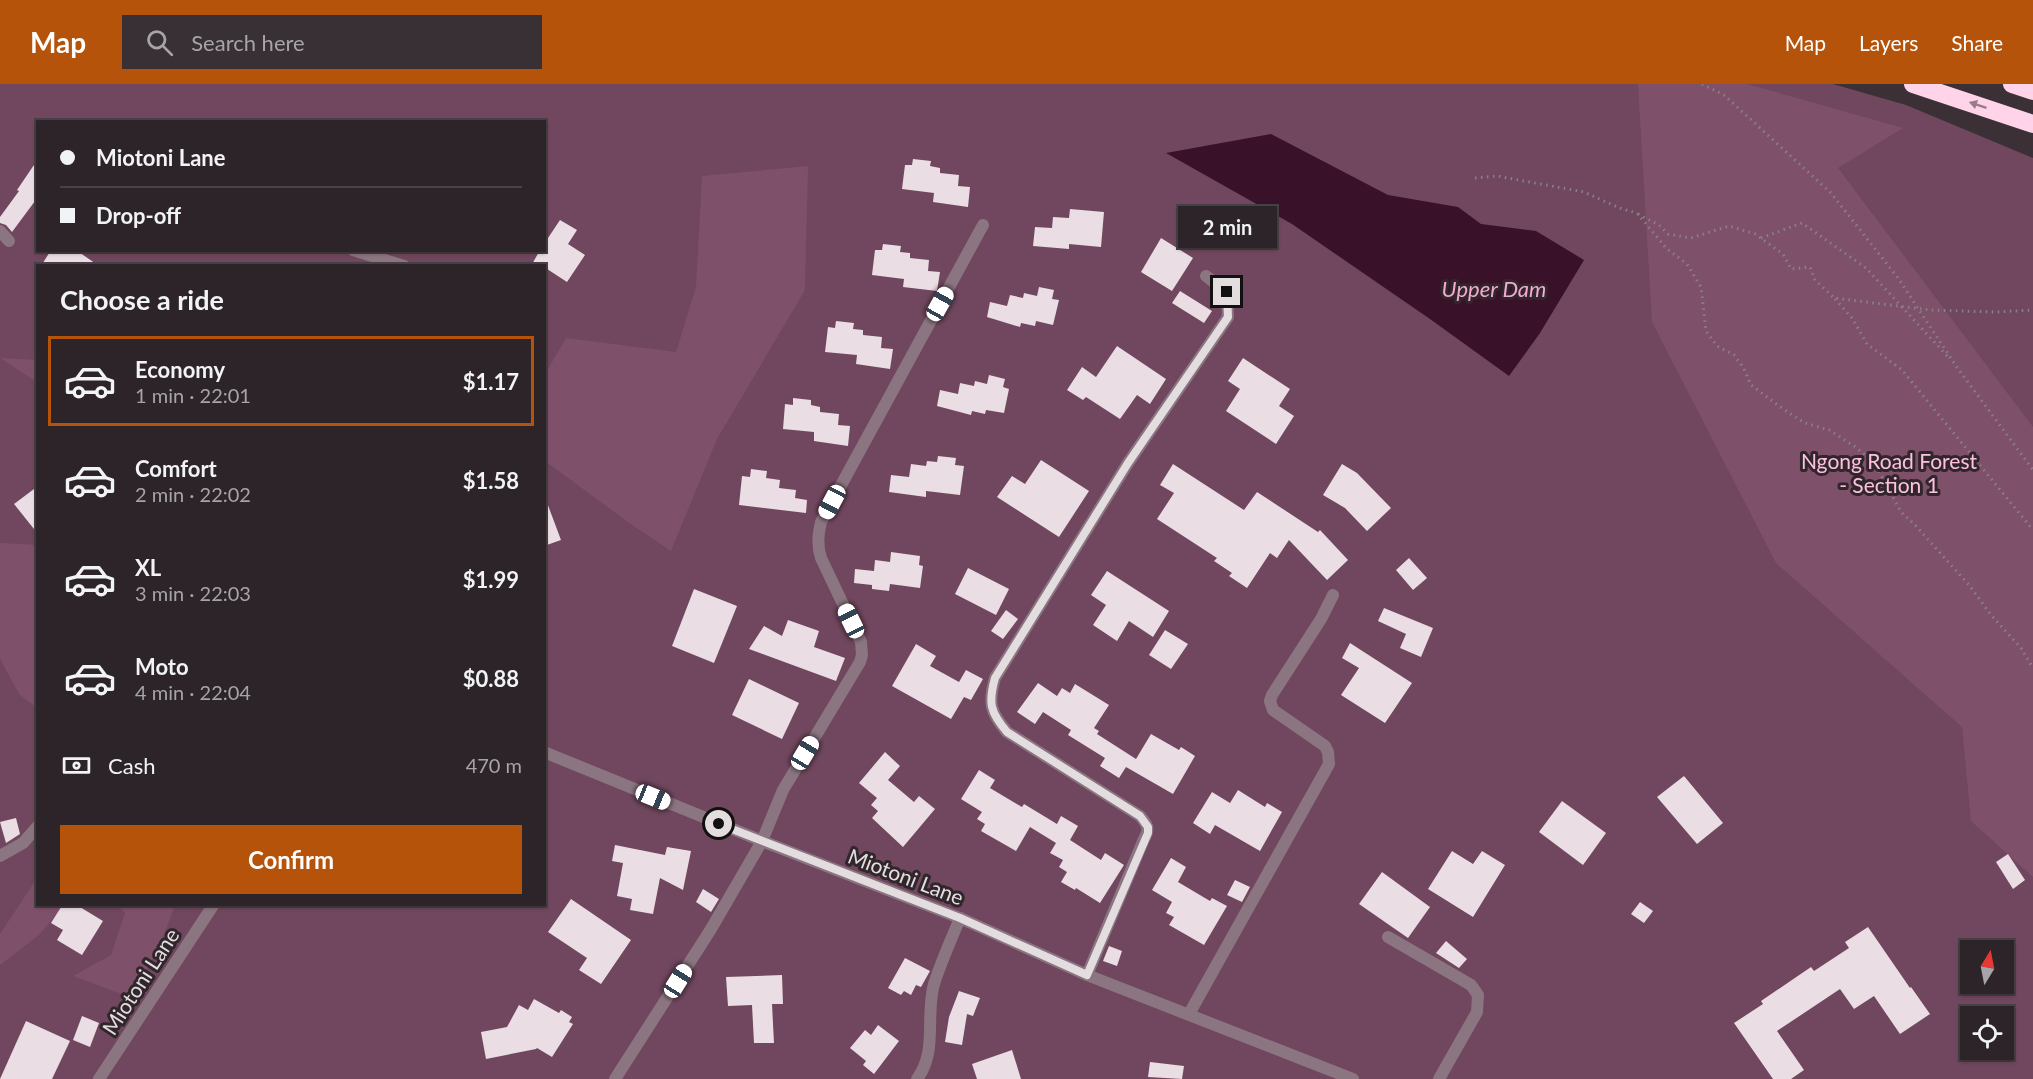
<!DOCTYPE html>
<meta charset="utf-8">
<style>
body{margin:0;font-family:Lato,sans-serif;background:#383034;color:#f1f3f6;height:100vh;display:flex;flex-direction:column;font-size:22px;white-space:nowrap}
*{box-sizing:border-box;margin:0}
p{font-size:20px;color:#a6a4a8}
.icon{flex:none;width:33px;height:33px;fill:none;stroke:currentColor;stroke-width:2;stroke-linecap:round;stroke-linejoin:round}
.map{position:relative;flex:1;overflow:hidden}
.side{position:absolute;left:36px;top:180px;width:510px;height:642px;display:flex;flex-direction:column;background:#2c2428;border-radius:0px;box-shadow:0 2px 4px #0004,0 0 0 2px #484145}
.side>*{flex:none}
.banner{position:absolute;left:36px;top:36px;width:510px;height:132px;border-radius:0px;box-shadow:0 2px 4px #0004,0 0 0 2px #484145;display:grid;align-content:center;height:132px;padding:0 24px;background:#2c2428}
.needle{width:39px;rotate:10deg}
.fabs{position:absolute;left:1960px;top:856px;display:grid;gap:12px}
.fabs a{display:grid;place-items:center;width:54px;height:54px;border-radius:0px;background:#2c2428;box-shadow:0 2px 4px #0004,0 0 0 2px #484145;font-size:30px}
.end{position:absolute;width:27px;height:27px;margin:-14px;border:8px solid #e4dde0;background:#111;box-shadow:0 0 0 3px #111}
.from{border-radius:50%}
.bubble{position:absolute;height:42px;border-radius:0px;background:#2c2428;box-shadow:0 2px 4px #0004,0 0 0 2px #484145;font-size:20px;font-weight:700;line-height:42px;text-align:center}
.car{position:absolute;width:18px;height:36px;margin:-18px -9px;border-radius:8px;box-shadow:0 0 4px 2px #0007;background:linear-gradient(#fff 24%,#345 0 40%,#fff 0 76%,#345 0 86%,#fff 0)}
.banner b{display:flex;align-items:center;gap:21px;height:57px;font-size:22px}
.banner b+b{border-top:2px solid #484145}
.banner i{width:15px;height:15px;background:#f1f3f6}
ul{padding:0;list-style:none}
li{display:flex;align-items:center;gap:18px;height:90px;margin:0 12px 9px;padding:0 12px;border:3px solid transparent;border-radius:0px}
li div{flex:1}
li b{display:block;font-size:22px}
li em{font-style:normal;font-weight:700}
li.active{border-color:#b45309}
li>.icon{width:54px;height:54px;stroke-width:1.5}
h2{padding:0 24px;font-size:27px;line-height:72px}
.pay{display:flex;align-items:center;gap:15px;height:66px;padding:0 24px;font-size:22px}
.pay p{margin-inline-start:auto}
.cta{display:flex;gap:12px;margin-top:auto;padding:12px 24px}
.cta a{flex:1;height:69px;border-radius:0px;background:#b45309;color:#fff;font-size:24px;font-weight:700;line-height:69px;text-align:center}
header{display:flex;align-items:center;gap:36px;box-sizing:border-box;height:84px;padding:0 30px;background:#b45309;color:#fff}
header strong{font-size:28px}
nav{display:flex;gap:33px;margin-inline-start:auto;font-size:21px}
.search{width:420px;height:54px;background:#383034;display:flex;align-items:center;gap:15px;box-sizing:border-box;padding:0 21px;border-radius:0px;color:#a6a4a8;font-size:22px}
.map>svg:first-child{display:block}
.green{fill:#70475e;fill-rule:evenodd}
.forest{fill:#7f506a}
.water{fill:#391129}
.building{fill:#ebdde4}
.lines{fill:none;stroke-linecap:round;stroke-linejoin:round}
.path{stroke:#8a8185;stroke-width:3;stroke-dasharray:1.5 4.5;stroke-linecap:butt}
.street{stroke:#8b7580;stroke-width:12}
.highway{stroke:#ffd3e9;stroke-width:18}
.oneway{fill:#987c8a}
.route{stroke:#e4dde0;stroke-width:8}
.labels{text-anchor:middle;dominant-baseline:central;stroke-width:6;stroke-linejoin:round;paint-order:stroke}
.park-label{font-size:21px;fill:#fec0e0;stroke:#30262b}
.street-label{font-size:21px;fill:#e4dde0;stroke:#30262b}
.water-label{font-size:22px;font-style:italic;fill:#f4a9d1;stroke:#30262b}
</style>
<header>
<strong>Map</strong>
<div class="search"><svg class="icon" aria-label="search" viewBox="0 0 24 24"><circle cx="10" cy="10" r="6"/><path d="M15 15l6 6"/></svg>Search here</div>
<nav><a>Map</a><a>Layers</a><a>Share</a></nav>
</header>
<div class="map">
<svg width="2033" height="995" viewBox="0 0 2033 995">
<rect width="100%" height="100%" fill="#3a3035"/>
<path class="green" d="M0,0H1833L1906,21L2033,74V995H0ZM38,38H544V166H38ZM38,182H544V820H38ZM1971,867H2004V900H1971ZM1971,933H2004V966H1971Z"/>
<g class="forest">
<path d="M1638,0H1747L1903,44L1838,84L2033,343V793L1971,737L1962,643L1776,479L1652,238Z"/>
<path d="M808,82L805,206L717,355L671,467L628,438L545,377V290L566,254L676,268L696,203L702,92Z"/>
<path d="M0,274L37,276V298Z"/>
<path d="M0,459L37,461V624L19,610L0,575Z"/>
<path d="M37,794L38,820L65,821L39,851L0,881V850Z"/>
<path d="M117,821H175L157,869L130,913L73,892L111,871L125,829Z"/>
</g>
<path class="water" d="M1271,50L1388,111L1458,123L1481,140L1536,147L1584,176L1540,249L1509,292L1430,235L1292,140L1166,69Z"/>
<g class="building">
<path d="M38,75V113L12,148L6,141L0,139V133L19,107L17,106Z"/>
<path d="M913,75L931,77L930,82L940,84V89L959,91L958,102L970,103L968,123L933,118L934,109L902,105L905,81H912Z"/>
<path d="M1070,125L1104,128L1101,163L1069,160V165L1033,162L1035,143L1052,144L1053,133L1069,134Z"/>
<path d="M560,136L577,146L568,160L585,171L567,198L544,183V182H531L540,166H544V160Z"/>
<path d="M1161,154L1193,174L1172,207L1141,188Z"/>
<path d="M883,160L901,162L900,168L910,169V174L929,176L928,187L940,188L937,207L903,203L904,195L872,191L875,166H882Z"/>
<path d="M51,166H76L99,182H41Z"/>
<path d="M1039,203L1054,206L1052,215L1059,216L1053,241L1036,237L1035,242L1021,239L1020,243L987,233L990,218L1007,222L1010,211L1023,214L1024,209L1037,212Z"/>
<path d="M1180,207L1212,227L1204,239L1172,219Z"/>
<path d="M836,237L854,239L853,245L863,246V251L882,253L881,264L893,265L890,285L856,280L857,271L825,268L828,243L835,244Z"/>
<path d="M1117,262L1166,295L1150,320L1137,311L1120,335L1086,313L1083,316L1067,306L1082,283L1096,293Z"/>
<path d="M1243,274L1290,305L1279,322L1294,332L1276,360L1226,327L1240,305L1228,297Z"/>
<path d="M989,291L1005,295L1003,303L1009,305L1004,329L986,326L985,330L972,327L971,331L937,322L940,306L958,310L960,299L974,302L975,297L987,300Z"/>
<path d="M793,314L811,316V321L820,323V328L839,330L838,341L850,342L848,362L814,357V348L783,345L785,320L793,321Z"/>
<path d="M938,372L956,374L955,381L964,382L960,411L926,407V413L889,408L891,391L909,393L911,380L926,382L927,377L937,378Z"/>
<path d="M1041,376L1089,407L1059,453L997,413L1012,392L1025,400Z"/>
<path d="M1173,380L1244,426L1257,408L1318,448L1320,446L1348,476L1327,496L1289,456L1277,474L1270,469L1247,504L1229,492L1232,489L1214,477L1217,474L1157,435L1174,409L1160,401Z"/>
<path d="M1342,380L1357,389L1391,424L1367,447L1345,424L1323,411Z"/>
<path d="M751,385L767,387L766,394L780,396L779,404L796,406L795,414L807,416L806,429L739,421L742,392L750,393Z"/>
<path d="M38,402V450L14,420Z"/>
<path d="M544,416H546L561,456L544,462Z"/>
<path d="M891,468L920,472L919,481L923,482L920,504L890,500L889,507L872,505V501L854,499L855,485L874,487L875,476L890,478Z"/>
<path d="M1409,474L1427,494L1413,506L1396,486Z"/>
<path d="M968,484L1009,505L996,531L955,510Z"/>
<path d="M1107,487L1169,527L1153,553L1129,537L1117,557L1093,541L1106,521L1091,511Z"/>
<path d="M694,505L737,522L714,579L672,562Z"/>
<path d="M1384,524L1433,544L1421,573L1400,564L1406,550L1378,537Z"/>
<path d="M1006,526L1018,535L1003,555L991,547Z"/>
<path d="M788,536L819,547L814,563L845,574L836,597L749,565L764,542L782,552Z"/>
<path d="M1165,546L1188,560L1171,585L1149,571Z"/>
<path d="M1350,559L1412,599L1385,639L1341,611L1359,584L1342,574Z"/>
<path d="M916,560L936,572L930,582L959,598L966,586L983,595L971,616L964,613L951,635L892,602Z"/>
<path d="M749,595L799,619L782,655L732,631Z"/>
<path d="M1038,599L1057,612L1062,604L1070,609L1075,600L1109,621L1094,644L1099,647L1097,650L1136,675L1151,650L1179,666L1181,663L1195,672L1173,710L1126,683L1119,694L1100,682L1105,674L1068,651L1071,646L1043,628L1035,640L1017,628Z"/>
<path d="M885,668L900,682L888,696L914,718L919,712L935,725L903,763L872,734L878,727L871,721L877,714L859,699Z"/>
<path d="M979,686L995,696L990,704L1022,723L1024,720L1057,740L1061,732L1078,742L1070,756L1101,776L1105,769L1124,781L1100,819L1076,804L1075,806L1061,798L1067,788L1059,783L1063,776L1050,769L1056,759L1030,743L1016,767L981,747L985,740L977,735L982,728L961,715Z"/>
<path d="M1684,692L1723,739L1697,760L1657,713Z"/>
<path d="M1238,706L1265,723L1267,719L1282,728L1260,767L1215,741L1210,750L1193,739L1212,708L1230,719Z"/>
<path d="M1562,717L1606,749L1583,781L1539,748Z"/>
<path d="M16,734L20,750L6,759L0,738Z"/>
<path d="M615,761L665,771L667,763L691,767L683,806L660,794L653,830L630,826L632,815L617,812L623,779L612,777Z"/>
<path d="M1452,767L1473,780L1482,767L1505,781L1473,833L1428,805Z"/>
<path d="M2008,770L2025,796L2013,805L1996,778Z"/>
<path d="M1171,774L1186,783L1178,798L1210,817L1212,814L1227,822L1204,861L1169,841L1174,833L1166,829L1172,818L1152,806Z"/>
<path d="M1382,788L1430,823L1408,854L1359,820Z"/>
<path d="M1235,796L1250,803L1242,818L1227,811Z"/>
<path d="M703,805L719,815L711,828L696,818Z"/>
<path d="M571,815L631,856L601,900L579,886L587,874L548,848Z"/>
<path d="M1640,818L1653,827L1644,839L1631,830Z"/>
<path d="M63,820H75L103,837L82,871L57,856L63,846L51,839Z"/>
<path d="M1868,843L1910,904L1911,903L1930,930L1900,950L1874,912L1854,925L1840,905L1777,947L1804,986L1791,995H1773L1734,939L1763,920L1761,917L1811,883L1814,887L1849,864L1845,858Z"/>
<path d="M1446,857L1467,875L1459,884L1436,869Z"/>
<path d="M1109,862L1122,867L1117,882L1103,877Z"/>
<path d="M905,874L930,887L921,903L916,901L911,911L904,907L901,911L888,904Z"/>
<path d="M782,891L783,920H772L774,959H754L752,921L728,922L726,893Z"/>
<path d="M959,907L980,914L973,932L967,930L962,961L945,958L949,933Z"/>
<path d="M534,915L559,929L561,926L572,933L569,938L573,940L552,973L537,964L536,965L486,975L481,948L507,943L519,921L528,926Z"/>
<path d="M82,932L99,939L90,963L73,956Z"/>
<path d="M26,937L70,957L52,995H0Z"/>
<path d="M878,941L899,957L874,990L863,981L866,977L850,964L865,946L871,951Z"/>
<path d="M1012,966L1021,995H977L972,980Z"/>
<path d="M1150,978L1184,982L1182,995L1148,993Z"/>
</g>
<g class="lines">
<g class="path">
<path d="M1702,0L1724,11L1831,109L1898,194L1956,282L2033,386"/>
<path d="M1475,94L1497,92L1584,108L1622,125L1637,129L1666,164L1687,180L1701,203L1706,247L1717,262L1734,271L1743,283L1751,301L1783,325L1805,339L1829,346L1854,362L1874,378L1901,428L1915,441L1969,501L1991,531L2021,564L2033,584"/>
<path d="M1638,130L1659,141L1668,150L1691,154L1729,142L1755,150L1783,170L1791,185L1810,183L1815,196L1834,214L1929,226L1994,228L2033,226"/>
<path d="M1761,154L1802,139L1866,184L1949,274"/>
<path d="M1835,215L1852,234L1867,260L1902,286L2033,446"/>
</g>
<g class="street">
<path d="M0,147L9,157"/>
<path d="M353,166L404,182"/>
<path d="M544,668L762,757L960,834L1087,891L1353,995"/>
<path d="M0,772L23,759L38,742"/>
<path d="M1388,853L1471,901L1478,911L1477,928L1439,995"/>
<path d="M1087,891L1144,755C1150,745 1148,741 1140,732L1007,648C990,628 988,619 995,594L1128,379L1228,233L1227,208L1206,192"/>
<path d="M1189,930L1329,680L1328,668L1325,662L1273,626L1270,617L1272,611L1321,535L1333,511"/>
<path d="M99,995L214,820"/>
<path d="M615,995L711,845L762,757L783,706L860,578L862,571L861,558L821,474C817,461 818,451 821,438L983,141"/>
<path d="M917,995C938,967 925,932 934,900C941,878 951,856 960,834"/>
</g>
<g class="highway">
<path d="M1913,0L2033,40"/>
<path d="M2012,0L2033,7"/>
</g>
</g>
<defs><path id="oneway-solid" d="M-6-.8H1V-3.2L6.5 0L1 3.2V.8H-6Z" transform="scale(1.5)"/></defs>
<use class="oneway" href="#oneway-solid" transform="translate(1978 21) rotate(-162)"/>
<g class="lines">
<path class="route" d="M719,740L960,834L1087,891L1148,749V743L1140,732L1007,648C990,628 988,619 995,594L1128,379L1228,233L1227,208"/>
</g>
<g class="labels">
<g class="park-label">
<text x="1889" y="376">Ngong Road Forest<tspan x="1889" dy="24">- Section 1</tspan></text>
</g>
<g class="street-label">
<text transform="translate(906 792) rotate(21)">Miotoni Lane</text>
<text transform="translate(140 897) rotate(-57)">Miotoni Lane</text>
</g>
<g class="water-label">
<text x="1494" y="204">Upper Dam</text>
</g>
</g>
</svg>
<div class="fabs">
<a><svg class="needle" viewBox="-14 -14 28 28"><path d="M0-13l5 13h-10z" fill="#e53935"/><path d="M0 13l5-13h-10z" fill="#a6a4a8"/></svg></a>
<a><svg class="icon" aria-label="locate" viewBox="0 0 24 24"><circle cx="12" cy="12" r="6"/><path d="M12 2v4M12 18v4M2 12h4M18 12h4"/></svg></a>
</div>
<i class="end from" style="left:719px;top:740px"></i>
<i class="end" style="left:1227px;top:208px"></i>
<div class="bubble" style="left:1178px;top:122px;width:99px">2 min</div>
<i class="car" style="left:940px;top:220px;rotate:29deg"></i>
<i class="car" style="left:832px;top:418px;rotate:208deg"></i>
<i class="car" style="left:851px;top:537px;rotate:334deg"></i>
<i class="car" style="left:805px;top:669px;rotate:31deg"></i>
<i class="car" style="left:653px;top:713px;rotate:112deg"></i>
<i class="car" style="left:678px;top:897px;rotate:32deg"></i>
<div class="banner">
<b><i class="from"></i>Miotoni Lane</b>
<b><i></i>Drop-off</b>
</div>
<section class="side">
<h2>Choose a ride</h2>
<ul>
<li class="active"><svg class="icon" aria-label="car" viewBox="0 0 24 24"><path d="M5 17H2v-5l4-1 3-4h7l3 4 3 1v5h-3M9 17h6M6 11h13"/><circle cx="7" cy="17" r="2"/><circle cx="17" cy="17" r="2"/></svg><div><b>Economy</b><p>1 min · 22:01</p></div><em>$1.17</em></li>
<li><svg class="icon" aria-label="car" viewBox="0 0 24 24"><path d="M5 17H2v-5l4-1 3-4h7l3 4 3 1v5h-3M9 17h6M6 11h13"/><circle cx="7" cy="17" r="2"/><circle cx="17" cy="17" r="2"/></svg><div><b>Comfort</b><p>2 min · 22:02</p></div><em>$1.58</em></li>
<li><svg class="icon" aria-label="car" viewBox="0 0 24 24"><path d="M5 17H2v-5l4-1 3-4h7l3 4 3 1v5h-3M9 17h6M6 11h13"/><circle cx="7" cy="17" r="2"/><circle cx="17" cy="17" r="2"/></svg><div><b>XL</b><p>3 min · 22:03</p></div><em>$1.99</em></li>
<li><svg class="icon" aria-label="car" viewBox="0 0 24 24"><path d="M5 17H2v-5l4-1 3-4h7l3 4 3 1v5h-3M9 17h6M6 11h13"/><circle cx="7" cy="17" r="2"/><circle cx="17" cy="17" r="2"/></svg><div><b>Moto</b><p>4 min · 22:04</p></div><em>$0.88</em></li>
</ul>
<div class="pay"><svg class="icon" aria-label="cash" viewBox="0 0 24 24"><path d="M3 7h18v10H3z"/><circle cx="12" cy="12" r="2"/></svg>Cash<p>470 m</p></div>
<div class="cta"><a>Confirm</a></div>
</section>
</div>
